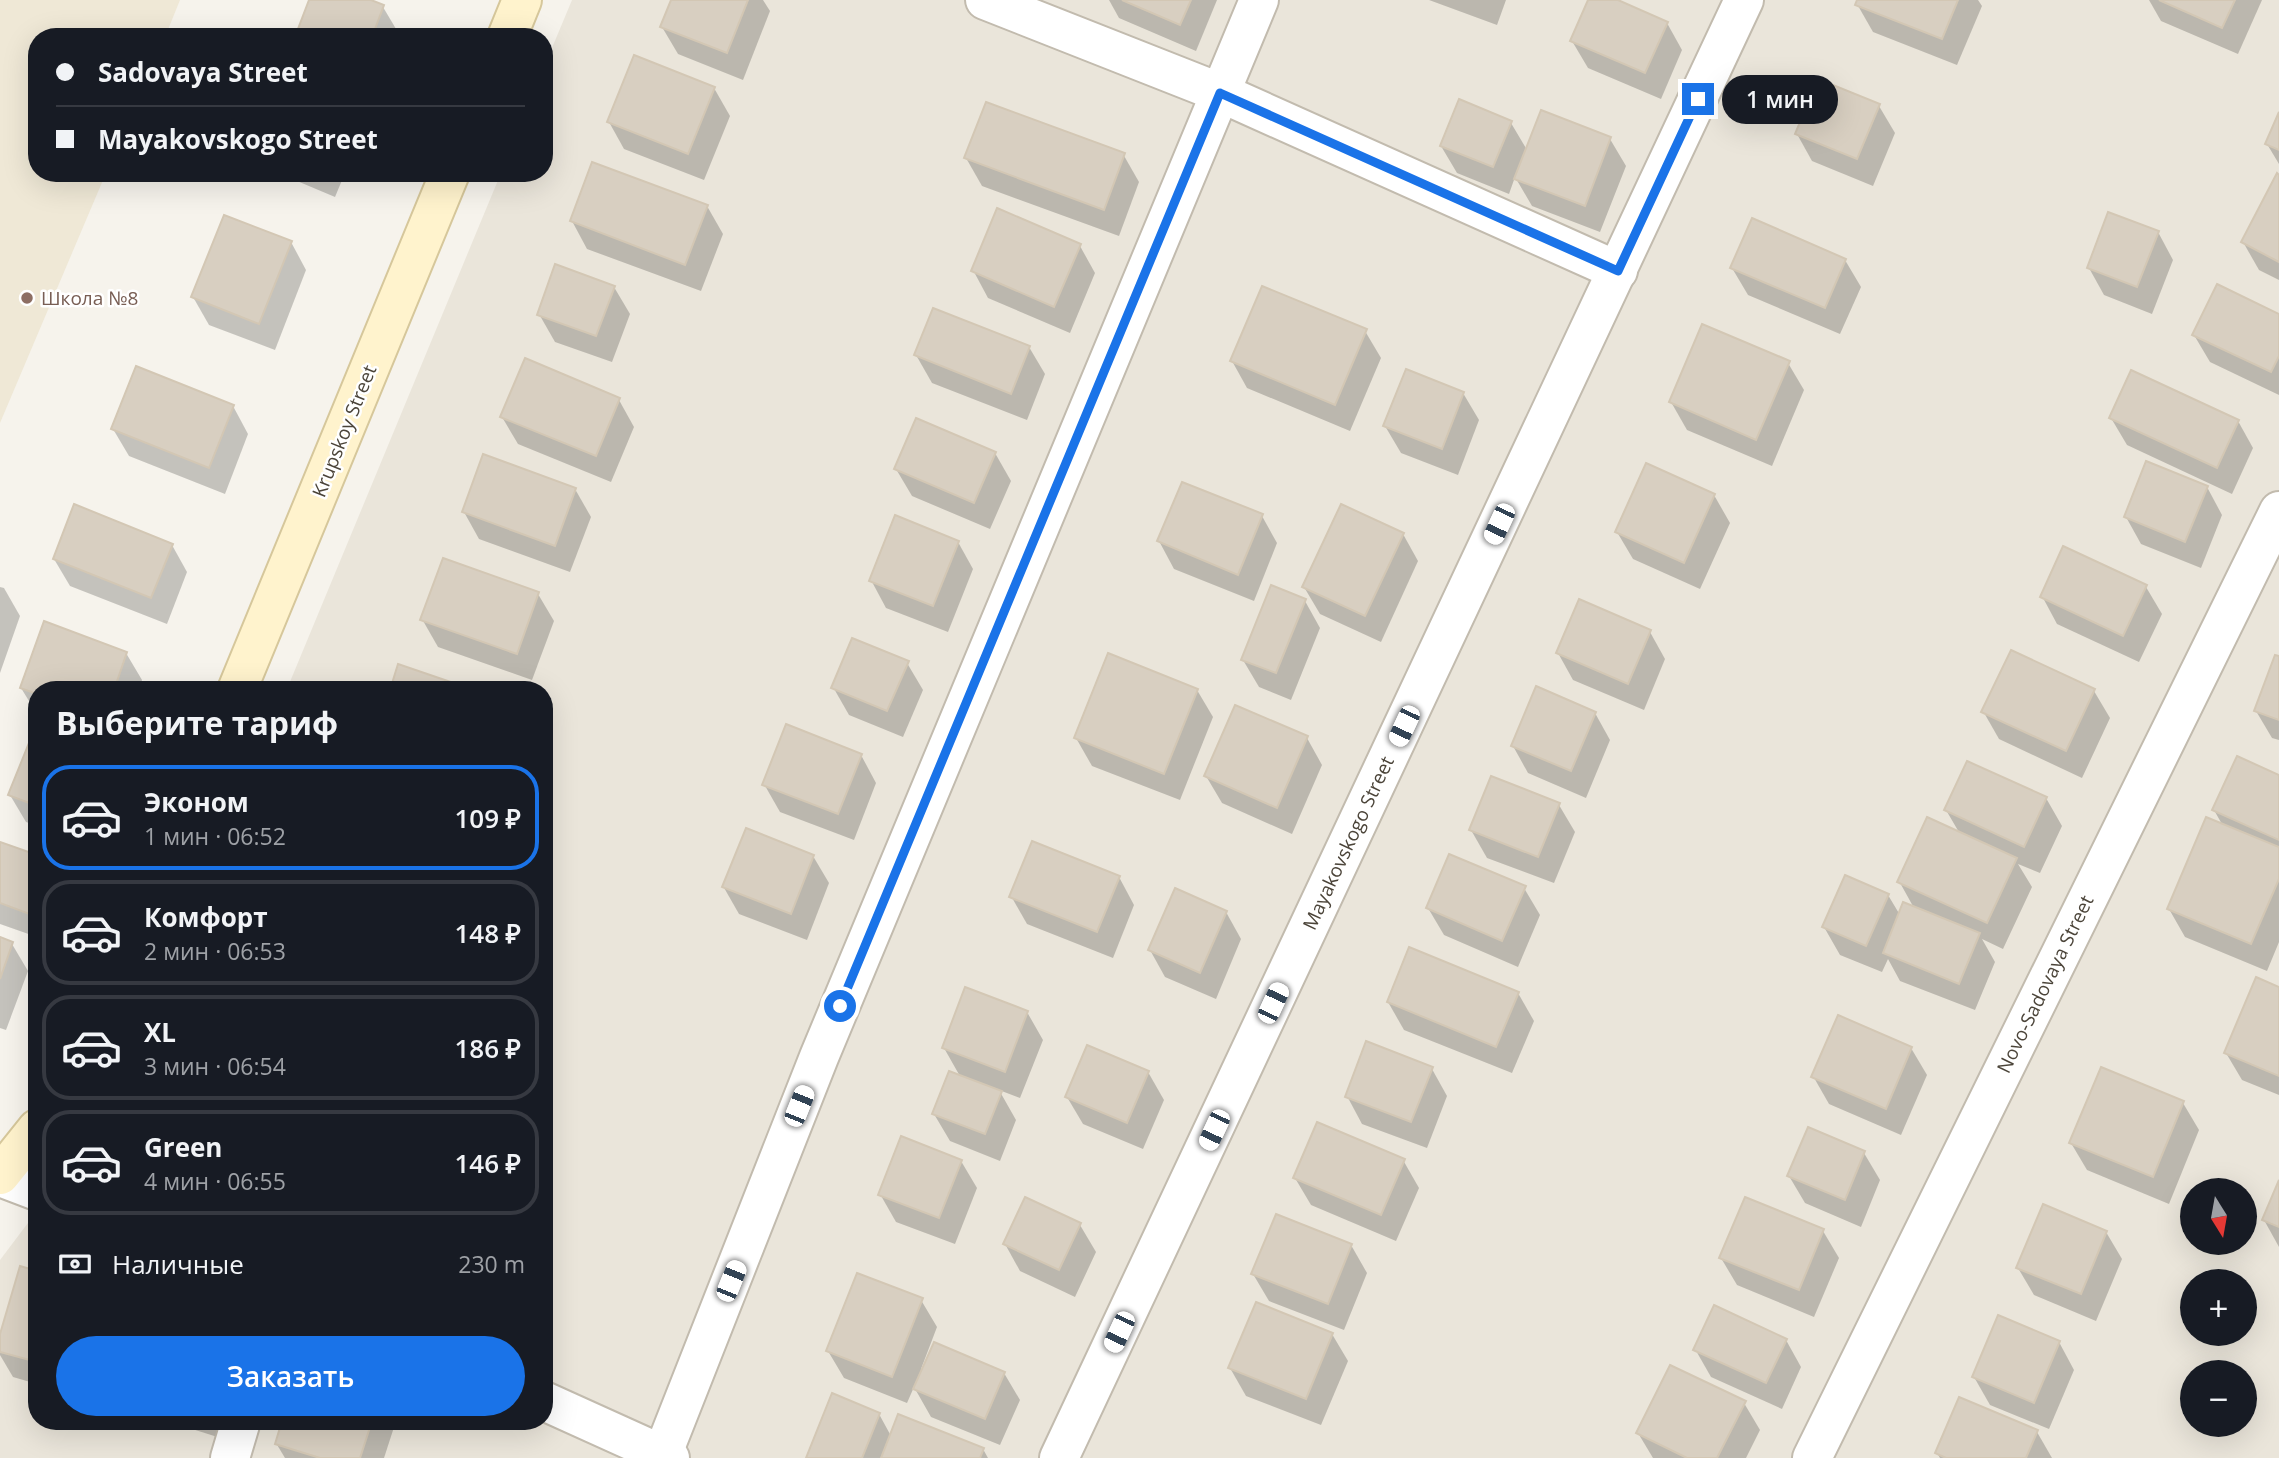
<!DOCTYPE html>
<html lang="ru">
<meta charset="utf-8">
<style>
body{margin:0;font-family:"Open Sans",sans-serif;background:#20242c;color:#f1f3f6;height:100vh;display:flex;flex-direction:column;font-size:26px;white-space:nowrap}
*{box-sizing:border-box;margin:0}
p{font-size:23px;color:#9ea1a6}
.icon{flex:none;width:38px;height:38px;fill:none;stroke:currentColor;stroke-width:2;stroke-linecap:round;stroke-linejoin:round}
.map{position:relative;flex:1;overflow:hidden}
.sheet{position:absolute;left:28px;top:681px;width:525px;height:749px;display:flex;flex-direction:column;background:#171b24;border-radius:28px;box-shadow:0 7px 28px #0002}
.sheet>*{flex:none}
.guide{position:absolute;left:28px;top:28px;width:525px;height:154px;border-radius:28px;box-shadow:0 7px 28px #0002;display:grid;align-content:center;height:154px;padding:0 28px;background:#171b24}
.needle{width:46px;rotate:169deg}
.tools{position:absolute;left:2180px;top:1178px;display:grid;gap:14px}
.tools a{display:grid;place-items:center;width:77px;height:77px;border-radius:50%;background:#171b24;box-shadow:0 7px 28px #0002;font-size:35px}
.end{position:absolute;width:32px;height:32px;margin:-16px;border:9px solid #1a73e8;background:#fff;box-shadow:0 0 0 4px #fff}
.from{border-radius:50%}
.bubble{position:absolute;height:49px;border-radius:24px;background:#171b24;box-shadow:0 7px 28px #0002;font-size:23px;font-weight:600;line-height:49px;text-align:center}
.car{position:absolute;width:21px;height:42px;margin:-21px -10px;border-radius:9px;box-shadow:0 0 5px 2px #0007;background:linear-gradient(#fff 24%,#345 0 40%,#fff 0 76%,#345 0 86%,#fff 0)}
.guide b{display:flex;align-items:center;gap:24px;height:66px;font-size:26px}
.guide b+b{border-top:2px solid #363941}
.guide i{width:18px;height:18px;background:#f1f3f6}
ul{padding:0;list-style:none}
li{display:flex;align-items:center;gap:21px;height:105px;margin:0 14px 10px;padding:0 14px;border:4px solid #363941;border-radius:28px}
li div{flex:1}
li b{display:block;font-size:26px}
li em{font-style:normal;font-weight:600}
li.on{border-color:#1a73e8}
li>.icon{width:63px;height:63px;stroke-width:1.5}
h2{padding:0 28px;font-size:32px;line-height:84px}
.pay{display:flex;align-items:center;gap:18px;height:77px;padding:0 28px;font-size:26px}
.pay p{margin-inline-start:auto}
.cta{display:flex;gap:14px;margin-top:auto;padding:14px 28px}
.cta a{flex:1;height:80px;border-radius:42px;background:#1a73e8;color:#fff;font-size:28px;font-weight:600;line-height:80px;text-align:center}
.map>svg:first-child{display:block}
.residential{fill:#eae5da;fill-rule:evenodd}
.education{fill:#efe8d6}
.shadow{fill:#0003}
.building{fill:#d8cfc1;stroke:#d3c7b4;stroke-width:2}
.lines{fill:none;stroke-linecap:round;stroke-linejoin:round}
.minor-casing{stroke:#c2bbae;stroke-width:42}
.secondary-casing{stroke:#d6c79b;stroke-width:42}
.minor{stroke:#fff;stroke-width:38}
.secondary{stroke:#fff3cd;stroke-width:38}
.route{stroke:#1a73e8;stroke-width:9}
.education-dot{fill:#8d6e63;stroke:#fff;stroke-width:2.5}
.labels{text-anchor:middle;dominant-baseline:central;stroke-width:5;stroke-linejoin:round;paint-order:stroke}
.education-label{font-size:19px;fill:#785e54;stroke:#fff;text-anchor:start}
.street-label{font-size:19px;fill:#4b4439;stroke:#fff}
</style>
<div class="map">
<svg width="2279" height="1458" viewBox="0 0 2279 1458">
<rect width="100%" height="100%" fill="#f6f3ec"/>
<path class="residential" d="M572,0H2279V1458H0V1260L37,1211V1421H544V690L287,689L501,173H544V67ZM2193,1190H2245V1242H2193ZM2193,1281H2245V1334H2193ZM2193,1372H2245V1424H2193Z"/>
<path class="education" d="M0,0H180L165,37H37V173H106L0,423Z"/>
<g class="shadow">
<path d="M311,0H366L383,7L399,34L397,37H304L299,29Z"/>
<path d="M673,0H763L770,11L743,80L678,54L662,27Z"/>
<path d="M1109,0H1217L1196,51L1119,18Z"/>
<path d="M1429,0H1506L1497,25Z"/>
<path d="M1590,0H1614L1667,23L1682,50L1661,99L1588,68L1572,41Z"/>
<path d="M1859,0H1978L1982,6L1957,65L1873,32L1857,4Z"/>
<path d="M2149,0H2262L2238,54L2161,21Z"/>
<path d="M714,88L730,116L704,180L624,149L609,122Z"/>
<path d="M1879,106L1895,133L1873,186L1812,161L1797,134Z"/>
<path d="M2279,117V164L2267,144Z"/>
<path d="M1511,123L1527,150L1610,139L1626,166L1600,232L1532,206L1515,177L1509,194L1457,173L1441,146Z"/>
<path d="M1123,154L1139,182L1119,236L982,186L966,158Z"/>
<path d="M278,173H345L335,197Z"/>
<path d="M2279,177V280L2259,270L2243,242Z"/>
<path d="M707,206L723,234L701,291L587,249L572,221Z"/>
<path d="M2158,232L2173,260L2152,314L2104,295L2089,268Z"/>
<path d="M291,242L306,270L275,350L209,325L193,297Z"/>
<path d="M1080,246L1095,273L1070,333L988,298L973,270Z"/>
<path d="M1845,260L1861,287L1840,334L1748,295L1732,268Z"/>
<path d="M614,287L630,314L612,362L555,342L539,314Z"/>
<path d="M2279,316V395L2210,362L2194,335Z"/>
<path d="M1365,331L1381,358L1350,431L1247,388L1232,361Z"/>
<path d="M1029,347L1045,374L1027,420L932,383L916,355Z"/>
<path d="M1788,363L1804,390L1772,466L1687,430L1671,402Z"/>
<path d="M1463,393L1479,420L1458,475L1401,453L1385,426Z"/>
<path d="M619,400L634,427L611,482L518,444L502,417Z"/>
<path d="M233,406L248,434L225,494L129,456L113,429Z"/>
<path d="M2111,418L2238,421L2253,448L2232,494L2127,445Z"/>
<path d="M995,453L1011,481L990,529L912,496L896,469Z"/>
<path d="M2207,487L2222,515L2201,568L2141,544L2126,517Z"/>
<path d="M575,489L591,517L570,572L479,539L464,512Z"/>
<path d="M1714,495L1730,523L1700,589L1633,559L1617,532Z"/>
<path d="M1262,516L1277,543L1254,601L1174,569L1159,541Z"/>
<path d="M1403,534L1418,561L1381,642L1320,614L1304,587Z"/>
<path d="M958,542L973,569L948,632L886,608L871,580Z"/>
<path d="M172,545L187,572L167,624L70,586L54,559Z"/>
<path d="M0,587L4,588L20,616L0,673Z"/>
<path d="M2146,587L2162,614L2139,662L2057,624L2042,596Z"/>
<path d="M538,594L554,621L532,680L438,647L422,619Z"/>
<path d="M1305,601L1320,628L1291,700L1259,687L1243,660Z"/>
<path d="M1650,632L1665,659L1644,710L1573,680L1558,653Z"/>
<path d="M126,653L142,680L139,690H37V714L21,688Z"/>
<path d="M2279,658V740L2272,738L2256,711Z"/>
<path d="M907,663L923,690L903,737L849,715L833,687Z"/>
<path d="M1197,690L1213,717L1180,800L1092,766L1076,738Z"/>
<path d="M2094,691L2110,718L2082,778L1999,739L1983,711Z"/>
<path d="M1595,713L1610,740L1586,798L1528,773L1513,746Z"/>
<path d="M37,727V826L26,822L10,795Z"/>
<path d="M1307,738L1322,765L1292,834L1222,803L1206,776Z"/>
<path d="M861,755L876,783L854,840L780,812L764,784Z"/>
<path d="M2279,777V942L2267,971L2185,937L2169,909L2223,826L2214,810Z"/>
<path d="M2046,798L2062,826L2040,873L2018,864L2032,887L2003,949L1982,939L1995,962L1975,1010L1900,981L1888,959L1882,972L1840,955L1824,927L1888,895L1900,915L1914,908L1899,881L1960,834L1946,810Z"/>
<path d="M1559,805L1575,832L1554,883L1487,858L1471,830Z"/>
<path d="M0,843L37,857V937L0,924Z"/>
<path d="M813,856L829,883L807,940L739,914L723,886Z"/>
<path d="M1119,877L1134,905L1113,958L1027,924L1011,896Z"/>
<path d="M1524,888L1540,915L1518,967L1444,935L1428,908Z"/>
<path d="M1226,912L1241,939L1216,999L1165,977L1150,950Z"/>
<path d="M0,939L12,944L28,971L6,1030L0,1028Z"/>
<path d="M2279,989V1095L2242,1080L2226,1053Z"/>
<path d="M1518,993L1534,1021L1512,1073L1404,1030L1388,1002Z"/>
<path d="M1027,1012L1043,1040L1020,1098L999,1090L1016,1120L1000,1161L950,1141L934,1114L961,1078L944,1048Z"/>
<path d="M1911,1048L1927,1075L1901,1135L1829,1104L1813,1076Z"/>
<path d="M1432,1069L1447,1096L1427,1148L1362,1124L1347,1096Z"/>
<path d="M1148,1072L1164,1100L1143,1149L1083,1124L1067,1097Z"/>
<path d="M2183,1103L2199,1130L2169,1204L2087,1170L2071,1143Z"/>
<path d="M1864,1153L1880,1180L1861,1227L1805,1203L1789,1176Z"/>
<path d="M1403,1160L1419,1188L1396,1241L1311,1205L1295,1178Z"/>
<path d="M961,1161L977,1188L955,1244L896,1222L880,1194Z"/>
<path d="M2279,1184V1247L2264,1220Z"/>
<path d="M1080,1225L1096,1252L1075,1297L1020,1271L1005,1244Z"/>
<path d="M1823,1231L1839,1258L1814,1317L1737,1285L1721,1258Z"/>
<path d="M2106,1232L2122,1259L2096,1321L2034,1295L2018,1268Z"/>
<path d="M1351,1245L1367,1273L1344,1330L1269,1301L1253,1274Z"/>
<path d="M37,1273V1384L13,1377L0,1355V1340Z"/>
<path d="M921,1300L937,1327L921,1369L1004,1373L1020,1400L1000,1445L931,1417L914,1387L907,1403L844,1378L828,1351Z"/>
<path d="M1332,1334L1348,1361L1321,1425L1246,1396L1230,1368Z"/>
<path d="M1786,1340L1801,1367L1782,1409L1711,1377L1695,1349Z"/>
<path d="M2059,1342L2074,1370L2049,1429L1990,1405L1974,1377Z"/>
<path d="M1744,1403L1760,1430L1746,1458H1653L1638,1433Z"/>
<path d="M879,1414L891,1436L983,1449L988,1458H808Z"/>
<path d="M167,1421H236L230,1441Z"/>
<path d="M284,1421H396L384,1458H285L276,1443Z"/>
<path d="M2037,1432L2052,1458H1940L1937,1453Z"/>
</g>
<g class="building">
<path d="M309,0H371L384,5L372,37H317L298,29Z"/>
<path d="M671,0H748L727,53L660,27Z"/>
<path d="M1122,0H1191L1180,25Z"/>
<path d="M1588,0H1618L1668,22L1645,73L1570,41Z"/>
<path d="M1857,0H1958L1942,39L1855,5Z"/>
<path d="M2159,0H2235L2222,28Z"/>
<path d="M634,55L715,87L688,154L607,122Z"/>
<path d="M1818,79L1880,104L1857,159L1795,134Z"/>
<path d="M1459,99L1512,121L1493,167L1440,146Z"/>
<path d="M986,102L1125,153L1104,210L964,158Z"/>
<path d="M1541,110L1611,137L1585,206L1514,179Z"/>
<path d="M2279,112V150L2265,144Z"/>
<path d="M592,162L708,205L685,265L570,221Z"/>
<path d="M2277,173L2279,175V262L2241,242Z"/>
<path d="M997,208L1081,244L1054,307L971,271Z"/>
<path d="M2108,212L2159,231L2137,287L2087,268Z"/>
<path d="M224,215L292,241L259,324L191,297Z"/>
<path d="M1752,218L1846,259L1825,308L1730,268Z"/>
<path d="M555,264L615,286L596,336L537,315Z"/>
<path d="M2217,284L2279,314V356L2271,372L2192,335Z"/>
<path d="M1262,286L1367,329L1335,405L1230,361Z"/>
<path d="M933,308L1030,346L1011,394L914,355Z"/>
<path d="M1702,324L1790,361L1756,440L1669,402Z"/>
<path d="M525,358L620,398L596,456L500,417Z"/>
<path d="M136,366L234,405L209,468L111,429Z"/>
<path d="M1406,369L1464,392L1442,449L1383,426Z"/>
<path d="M2131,370L2239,420L2217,468L2109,418Z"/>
<path d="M916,418L996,452L974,503L894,469Z"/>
<path d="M483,454L576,488L555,546L462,512Z"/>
<path d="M2146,461L2208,486L2185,542L2124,517Z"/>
<path d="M1646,463L1715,494L1684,563L1615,532Z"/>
<path d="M1182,482L1263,514L1238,575L1157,541Z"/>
<path d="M74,504L173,544L151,598L53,559Z"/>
<path d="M1341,504L1404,533L1365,616L1302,587Z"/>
<path d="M895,515L959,541L933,606L869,581Z"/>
<path d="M2063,546L2147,585L2123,636L2040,597Z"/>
<path d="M443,558L539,592L517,654L420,620Z"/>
<path d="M1271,585L1306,599L1276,673L1241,660Z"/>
<path d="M1579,599L1651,630L1628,684L1556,653Z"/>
<path d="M44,621L127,652L114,690H37V694L20,688Z"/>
<path d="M852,638L909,661L887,711L831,688Z"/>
<path d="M2011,650L2095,689L2066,751L1981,712Z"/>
<path d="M1108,653L1198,689L1164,774L1074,738Z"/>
<path d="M2275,655L2279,656V720L2254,711Z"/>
<path d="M398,664L474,690H390Z"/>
<path d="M1536,686L1596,712L1571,771L1511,746Z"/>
<path d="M1235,705L1308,736L1277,808L1204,776Z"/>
<path d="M37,723V806L8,795Z"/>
<path d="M786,724L862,754L838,814L762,785Z"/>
<path d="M2237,756L2279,775V840L2212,810Z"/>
<path d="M1967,761L2047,797L2024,847L1944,810Z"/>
<path d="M1491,776L1560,803L1538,857L1469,830Z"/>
<path d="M1927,817L2017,858L1987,923L1897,882Z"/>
<path d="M2206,817L2279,847V879L2251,944L2167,909Z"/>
<path d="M746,828L814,855L791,914L722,887Z"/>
<path d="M1032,841L1120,876L1097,932L1009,897Z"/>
<path d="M0,842L37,855V903L32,915L0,903Z"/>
<path d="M1449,854L1526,886L1502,941L1426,908Z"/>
<path d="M1845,875L1889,894L1866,946L1822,927Z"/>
<path d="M1175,888L1227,911L1200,973L1148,950Z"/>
<path d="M1903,902L1980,933L1959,984L1883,953Z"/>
<path d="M0,937L13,942L0,979Z"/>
<path d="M1409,947L1519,992L1496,1047L1387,1002Z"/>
<path d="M2256,977L2279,987V1076L2224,1053Z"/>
<path d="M965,987L1028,1011L1005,1072L942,1048Z"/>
<path d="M1838,1015L1912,1047L1886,1109L1811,1077Z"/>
<path d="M1366,1041L1433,1067L1411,1122L1345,1097Z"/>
<path d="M1087,1045L1149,1071L1127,1123L1065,1097Z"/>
<path d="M2101,1067L2184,1101L2153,1177L2069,1143Z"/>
<path d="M949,1071L1002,1091L985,1134L932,1114Z"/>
<path d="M1317,1122L1405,1159L1381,1215L1293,1178Z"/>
<path d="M1808,1127L1865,1151L1845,1200L1787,1176Z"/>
<path d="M901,1136L962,1160L939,1218L878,1195Z"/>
<path d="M2279,1180V1227L2262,1220Z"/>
<path d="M1025,1197L1081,1223L1059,1270L1003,1244Z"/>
<path d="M1745,1197L1824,1229L1799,1290L1719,1258Z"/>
<path d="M2043,1204L2107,1231L2081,1294L2016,1268Z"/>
<path d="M1276,1214L1352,1244L1328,1304L1251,1274Z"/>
<path d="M20,1266L37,1271V1362L0,1352V1334Z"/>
<path d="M857,1273L923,1298L892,1377L826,1351Z"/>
<path d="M1256,1302L1333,1333L1306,1399L1228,1368Z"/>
<path d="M1714,1305L1787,1339L1766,1383L1693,1350Z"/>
<path d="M1998,1315L2060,1341L2034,1403L1972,1377Z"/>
<path d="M934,1342L1005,1372L985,1419L913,1389Z"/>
<path d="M1670,1365L1746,1401L1717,1458H1687L1636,1433Z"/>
<path d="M832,1393L880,1413L862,1458H806Z"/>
<path d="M1959,1397L2038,1430L2026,1458H1946L1935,1453Z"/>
<path d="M898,1414L984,1448L980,1458H881Z"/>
<path d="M282,1421H372L360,1458H320L275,1444Z"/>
</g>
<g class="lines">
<defs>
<g id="minor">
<path d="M985,0L1221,93L1618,271"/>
<path d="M0,1177L37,1191"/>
<path d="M544,1401L670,1458"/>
<path d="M230,1458L241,1421"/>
<path d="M661,1458L819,1057L1259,0"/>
<path d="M1059,1458L1744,0"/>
<path d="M1812,1458L2279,511"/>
</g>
<g id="secondary">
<path d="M507,37L522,0"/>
<path d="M237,690L450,173"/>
<path d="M0,1175L37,1129"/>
</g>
</defs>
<use href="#minor" class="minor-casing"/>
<use href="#secondary" class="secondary-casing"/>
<use href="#minor" class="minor"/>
<use href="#secondary" class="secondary"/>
</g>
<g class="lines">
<path class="route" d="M840,1006L1220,93L1618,271L1698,99"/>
</g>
<circle class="education-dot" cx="27" cy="298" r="7"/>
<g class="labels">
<g class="education-label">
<text x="41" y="298">Школа №8</text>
</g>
<g class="street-label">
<text transform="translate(344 431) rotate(-68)">Krupskoy Street</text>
<text transform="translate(1348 843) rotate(-65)">Mayakovskogo Street</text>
<text transform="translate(2045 984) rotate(-64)">Novo-Sadovaya Street</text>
</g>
</g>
</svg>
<div class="tools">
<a><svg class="needle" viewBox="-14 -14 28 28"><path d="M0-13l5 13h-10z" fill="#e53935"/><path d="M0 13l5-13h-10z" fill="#9ea1a6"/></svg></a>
<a>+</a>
<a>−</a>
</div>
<i class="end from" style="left:840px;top:1006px"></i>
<i class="end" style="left:1698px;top:99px"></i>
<div class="bubble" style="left:1722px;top:75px;width:116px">1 мин</div>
<i class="car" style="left:1499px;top:524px;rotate:205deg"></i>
<i class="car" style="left:1404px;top:726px;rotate:205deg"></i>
<i class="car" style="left:1273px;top:1003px;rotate:25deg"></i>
<i class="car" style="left:799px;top:1106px;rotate:22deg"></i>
<i class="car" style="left:1214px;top:1130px;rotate:205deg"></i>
<i class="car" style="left:731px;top:1281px;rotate:22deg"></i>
<i class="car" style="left:1119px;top:1332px;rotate:205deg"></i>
<div class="guide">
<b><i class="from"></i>Sadovaya Street</b>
<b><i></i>Mayakovskogo Street</b>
</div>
<section class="sheet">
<h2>Выберите тариф</h2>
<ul>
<li class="on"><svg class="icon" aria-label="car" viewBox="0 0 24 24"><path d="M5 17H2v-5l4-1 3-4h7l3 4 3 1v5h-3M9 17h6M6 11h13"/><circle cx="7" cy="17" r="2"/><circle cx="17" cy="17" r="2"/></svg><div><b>Эконом</b><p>1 мин · 06:52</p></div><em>109 ₽</em></li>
<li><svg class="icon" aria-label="car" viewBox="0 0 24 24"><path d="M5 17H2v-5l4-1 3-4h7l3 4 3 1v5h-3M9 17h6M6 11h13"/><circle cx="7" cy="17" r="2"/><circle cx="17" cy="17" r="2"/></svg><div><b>Комфорт</b><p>2 мин · 06:53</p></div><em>148 ₽</em></li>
<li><svg class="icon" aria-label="car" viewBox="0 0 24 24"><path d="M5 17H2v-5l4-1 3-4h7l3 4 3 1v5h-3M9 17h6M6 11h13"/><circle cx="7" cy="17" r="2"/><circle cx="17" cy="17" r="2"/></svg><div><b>XL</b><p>3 мин · 06:54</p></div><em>186 ₽</em></li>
<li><svg class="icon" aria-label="car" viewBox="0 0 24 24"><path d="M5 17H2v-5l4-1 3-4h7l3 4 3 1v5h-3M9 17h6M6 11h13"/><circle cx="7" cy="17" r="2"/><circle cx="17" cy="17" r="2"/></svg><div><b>Green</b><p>4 мин · 06:55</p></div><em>146 ₽</em></li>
</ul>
<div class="pay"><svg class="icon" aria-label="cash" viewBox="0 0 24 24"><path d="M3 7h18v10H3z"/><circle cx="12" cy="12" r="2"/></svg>Наличные<p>230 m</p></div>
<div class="cta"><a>Заказать</a></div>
</section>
</div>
